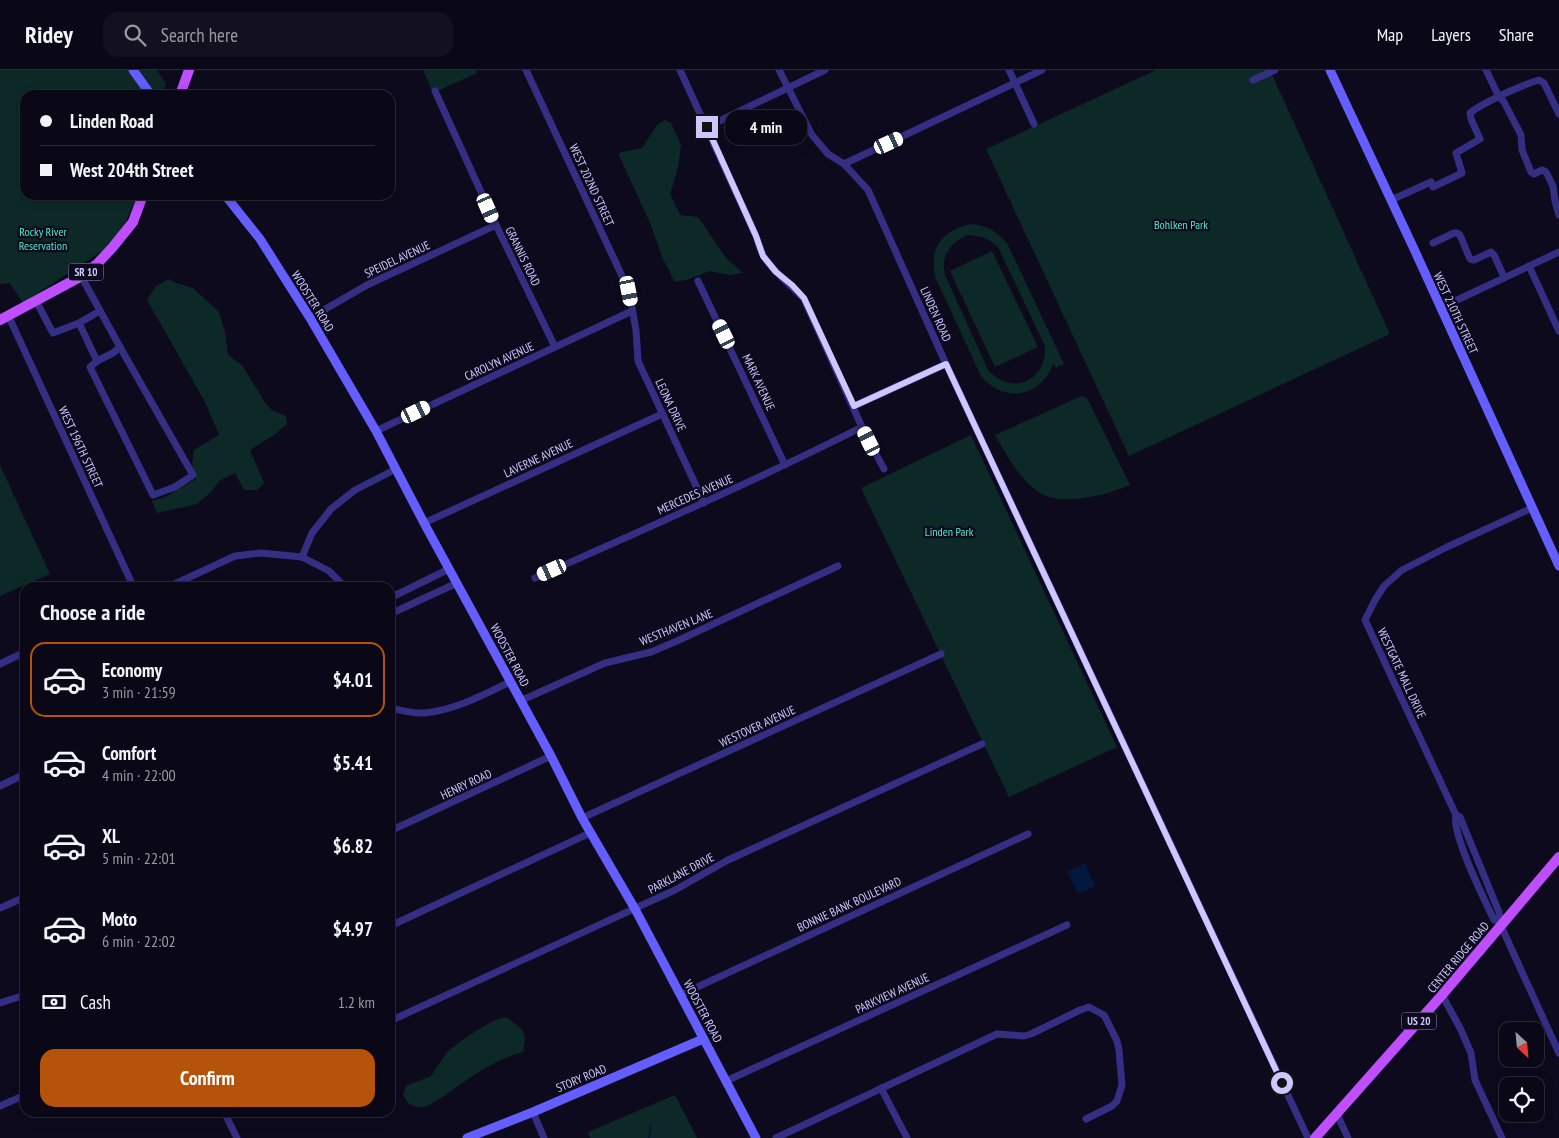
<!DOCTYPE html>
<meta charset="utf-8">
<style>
body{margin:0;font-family:"PT Sans Narrow",sans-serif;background:#13111f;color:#f1f3f6;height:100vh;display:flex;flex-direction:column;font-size:19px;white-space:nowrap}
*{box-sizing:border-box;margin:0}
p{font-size:16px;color:#999aa1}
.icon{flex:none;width:28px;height:28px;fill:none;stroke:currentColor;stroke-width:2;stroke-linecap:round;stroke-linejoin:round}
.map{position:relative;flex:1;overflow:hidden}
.side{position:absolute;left:20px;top:512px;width:375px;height:535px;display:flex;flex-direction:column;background:#0a0816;border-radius:15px;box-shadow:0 2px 12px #0003,0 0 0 1px #2a2935}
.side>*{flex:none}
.banner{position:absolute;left:20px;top:20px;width:375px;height:110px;border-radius:15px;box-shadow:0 2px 12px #0003,0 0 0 1px #2a2935;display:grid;align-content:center;height:110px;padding:0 20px;background:#0a0816}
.needle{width:32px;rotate:154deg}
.fabs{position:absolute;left:1499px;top:952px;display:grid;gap:10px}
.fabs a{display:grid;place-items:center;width:45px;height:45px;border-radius:10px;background:#0a0816;box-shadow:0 2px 12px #0003,0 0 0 1px #2a2935;font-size:25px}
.end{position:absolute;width:22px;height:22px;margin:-11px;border:6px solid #cec7ff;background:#111;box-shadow:0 0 0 2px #111}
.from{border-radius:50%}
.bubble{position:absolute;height:35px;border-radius:15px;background:#0a0816;box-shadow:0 2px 12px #0003,0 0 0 1px #2a2935;font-size:16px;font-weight:700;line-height:35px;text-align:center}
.car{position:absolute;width:15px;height:30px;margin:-15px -8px;border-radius:6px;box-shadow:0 0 4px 1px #0007;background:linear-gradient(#fff 24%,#345 0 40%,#fff 0 76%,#345 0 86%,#fff 0)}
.banner b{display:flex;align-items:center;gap:18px;height:48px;font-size:19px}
.banner b+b{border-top:1px solid #2a2935}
.banner i{width:12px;height:12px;background:#f1f3f6}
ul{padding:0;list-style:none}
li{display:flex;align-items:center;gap:15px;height:75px;margin:0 10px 8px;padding:0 10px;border:2px solid transparent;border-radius:15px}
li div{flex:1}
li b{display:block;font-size:19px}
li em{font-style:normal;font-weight:700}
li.current{border-color:#b45309}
li>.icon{width:45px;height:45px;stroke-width:1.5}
h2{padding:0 20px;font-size:22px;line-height:60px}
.pay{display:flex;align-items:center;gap:12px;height:55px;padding:0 20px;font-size:19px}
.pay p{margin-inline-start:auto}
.action{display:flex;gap:10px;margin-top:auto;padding:10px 20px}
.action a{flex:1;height:58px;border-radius:15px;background:#b45309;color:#fff;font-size:20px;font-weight:700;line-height:58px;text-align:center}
header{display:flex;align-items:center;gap:30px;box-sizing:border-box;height:70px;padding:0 25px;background:#0a0816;border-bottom:1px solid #2a2935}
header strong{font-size:24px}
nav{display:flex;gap:28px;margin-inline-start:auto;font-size:18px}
.search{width:350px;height:45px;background:#13111f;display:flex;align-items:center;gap:12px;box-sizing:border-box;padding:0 18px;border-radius:15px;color:#999aa1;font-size:19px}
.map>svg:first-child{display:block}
.green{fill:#0c2928;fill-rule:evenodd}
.water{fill:#04183d}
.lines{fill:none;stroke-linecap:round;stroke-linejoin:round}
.stream{stroke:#04183d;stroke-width:2}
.street{stroke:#342f83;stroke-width:7}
.secondary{stroke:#645eff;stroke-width:9}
.primary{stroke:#bf4eff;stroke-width:10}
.route{stroke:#cec7ff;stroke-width:6}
.labels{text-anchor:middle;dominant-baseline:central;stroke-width:4.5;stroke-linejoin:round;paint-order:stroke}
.shield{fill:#0d0a1e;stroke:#948ebc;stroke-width:1}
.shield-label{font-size:11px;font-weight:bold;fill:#cec7ff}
.street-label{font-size:12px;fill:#cec7ff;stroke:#0d0a1e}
.park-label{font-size:12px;fill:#47ebc4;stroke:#0d0a1e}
</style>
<header>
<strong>Ridey</strong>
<div class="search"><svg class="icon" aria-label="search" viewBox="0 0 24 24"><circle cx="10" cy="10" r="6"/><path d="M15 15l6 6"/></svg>Search here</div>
<nav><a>Map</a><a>Layers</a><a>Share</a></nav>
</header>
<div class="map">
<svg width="1559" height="1068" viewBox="0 0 1559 1068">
<rect width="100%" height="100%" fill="#0d0a1e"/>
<g class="green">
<path d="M0,0H157L166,14L162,25H25V125H138L117,171L23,233L10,213L0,214Z"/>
<path d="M423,0H476L477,3L433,23Z"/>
<path d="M1156,0H1270L1390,264L1129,386L986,79Z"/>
<path d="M665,50L671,53L681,75L678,98L670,124L680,145L698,147L726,188L743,203L729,205L710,201L686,210L675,212L663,189L650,153L618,83L642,78L657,55Z"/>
<path d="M972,154C990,157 994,160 1007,173L1064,294L1056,298L1053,294C1041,327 1004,334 981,306L936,209C927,179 943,159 972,154ZM968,165C980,166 989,168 998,177L1045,276C1047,297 1032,317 1010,313C1002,312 995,306 989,302L945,205C940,186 951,172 968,165Z"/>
<path d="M992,181L1038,277L995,297L950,201Z"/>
<path d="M169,209L176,213L193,218L219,242L225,262L228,285L242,295L266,334L273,341L286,346L287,354L274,365L250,380L264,413L257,420H244L235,403L219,411L211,422L197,434L157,443L152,431L165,427L196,409L192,394L194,380L219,365L205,332L147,230L156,216Z"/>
<path d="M1082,326L1087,328L1130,415C1106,425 1063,437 1040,423C1020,410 1007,386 995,365Z"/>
<path d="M971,365L1117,677L1009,727L861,418Z"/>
<path d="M0,395L50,504L0,526Z"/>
<path d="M506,947C523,960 528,960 523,982C505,986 476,1002 461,1014C452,1020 434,1034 424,1037C419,1038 414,1036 409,1034L403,1025L406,1016L431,1006L447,982L468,966L495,950Z"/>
<path d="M675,1025L697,1068H590L588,1062Z"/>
</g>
<path class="water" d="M1085,793L1095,816L1078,824L1067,802Z"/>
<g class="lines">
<path class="stream" d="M649,1068L651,1053"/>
<g class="street">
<path d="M526,0L629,221L636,260L638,291L704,433"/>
<path d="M680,0L756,166C758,172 760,179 763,185C770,199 792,216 804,229L862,357L884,399"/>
<path d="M779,0L812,65L828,84L844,94L868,120L946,294L1308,1068"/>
<path d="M1009,0L1034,54"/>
<path d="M1486,0L1499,27L1504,32L1521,65L1522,80L1531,102L1534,104L1542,100L1546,102L1553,116L1555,131L1559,145"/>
<path d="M1253,10L1275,0"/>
<path d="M435,21L496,155L555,277"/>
<path d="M707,57L825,0"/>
<path d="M844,94L1042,0"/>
<path d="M1391,130L1431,112L1433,117L1462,103L1456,83L1480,69L1471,49L1470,43C1484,32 1522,15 1539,10L1544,13L1559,44"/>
<path d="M1433,173L1454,163H1457L1460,165L1470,189L1474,190L1491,182L1494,185L1504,207"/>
<path d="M1529,196L1559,261"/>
<path d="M81,206L120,277L113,283L97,291L79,253L100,241"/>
<path d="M698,211L785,395"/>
<path d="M36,231L53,263L79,253"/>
<path d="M1440,238L1559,182"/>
<path d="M8,245L134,518"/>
<path d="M310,248L367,215L496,155"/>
<path d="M97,291L90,297L153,425L175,417L193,405L120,277"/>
<path d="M854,336L946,294"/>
<path d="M376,361L632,241"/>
<path d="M424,453L662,344"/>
<path d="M302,487L312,463L331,439L355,420L396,399"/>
<path d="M535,508C645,459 755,411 862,357"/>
<path d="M166,518L235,486L261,483L302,487L329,501L346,518"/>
<path d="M390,528L449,499"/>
<path d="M390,544L457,513"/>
<path d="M0,594L25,582"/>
<path d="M520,631L605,593L651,582L677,571L838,496"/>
<path d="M390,638C401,640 414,644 425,643C455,640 483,625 510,612"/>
<path d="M0,716L25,704"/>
<path d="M1456,745L1365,550L1375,530L1384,516L1402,500L1447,477L1532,438"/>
<path d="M582,748L941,584"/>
<path d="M390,761L551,686"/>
<path d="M0,838L25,827"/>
<path d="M1499,851L1494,850C1485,831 1451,763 1456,745L1460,747L1499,842L1500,847L1499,851L1501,856L1559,983"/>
<path d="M390,856L590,763"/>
<path d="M680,925L1028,764"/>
<path d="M1442,925L1461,960L1471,983L1475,1010L1502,1068"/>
<path d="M0,933L25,925"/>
<path d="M390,951L675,820L728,790L982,674"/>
<path d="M726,1011L1067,855"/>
<path d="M881,1018L907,1068"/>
<path d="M0,1036L25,1025"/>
<path d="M224,1042L237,1068"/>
<path d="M533,1042L544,1068"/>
<path d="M1337,1044L1348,1068"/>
<path d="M776,1068L997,964L1024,966L1031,964L1080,940L1089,937L1104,945L1117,971L1119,980L1122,1015L1117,1031L1112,1036L1086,1049"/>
</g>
<g class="secondary">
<path d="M133,0L151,25"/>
<path d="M1330,0L1414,179L1559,496"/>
<path d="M225,125L260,169L310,248L376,361L424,453L551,686L582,748L635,839L756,1068"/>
<path d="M467,1068L533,1042L703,969"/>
</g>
<g class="primary">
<path d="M180,25L189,0"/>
<path d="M0,250L78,208L97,194L112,178L133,152L143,125"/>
<path d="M1315,1068L1442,925L1559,787"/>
</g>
</g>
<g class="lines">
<path class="route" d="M707,57L756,166L763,186L776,202L792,215L804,228L854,336L946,294L1282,1013"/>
</g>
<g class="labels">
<g class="shield">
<rect x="68.5" y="193.5" width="35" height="17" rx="4"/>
<rect x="1401.5" y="942.5" width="35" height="17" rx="4"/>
</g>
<g class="shield-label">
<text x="86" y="202">SR 10</text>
<text x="1419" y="951">US 20</text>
</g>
<g class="street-label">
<text transform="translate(592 115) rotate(65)">WEST 202ND STREET</text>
<text transform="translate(523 186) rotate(64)">GRANNIS ROAD</text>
<text transform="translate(397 189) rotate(-25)">SPEIDEL AVENUE</text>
<text transform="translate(313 231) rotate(58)">WOOSTER ROAD</text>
<text transform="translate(1456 243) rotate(65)">WEST 210TH STREET</text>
<text transform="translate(936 244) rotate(66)">LINDEN ROAD</text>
<text transform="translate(499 291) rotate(-25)">CAROLYN AVENUE</text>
<text transform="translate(759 312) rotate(65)">MARK AVENUE</text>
<text transform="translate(671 335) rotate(65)">LEONA DRIVE</text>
<text transform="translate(81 377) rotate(65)">WEST 196TH STREET</text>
<text transform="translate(538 388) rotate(-25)">LAVERNE AVENUE</text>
<text transform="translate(695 424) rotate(-24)">MERCEDES AVENUE</text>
<text transform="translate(676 557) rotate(-22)">WESTHAVEN LANE</text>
<text transform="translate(510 585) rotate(62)">WOOSTER ROAD</text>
<text transform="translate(1402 603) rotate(65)">WESTGATE MALL DRIVE</text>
<text transform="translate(757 656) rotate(-25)">WESTOVER AVENUE</text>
<text transform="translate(466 714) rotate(-25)">HENRY ROAD</text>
<text transform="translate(681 803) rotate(-28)">PARKLANE DRIVE</text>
<text transform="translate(849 834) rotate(-25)">BONNIE BANK BOULEVARD</text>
<text transform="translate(1458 887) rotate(-50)">CENTER RIDGE ROAD</text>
<text transform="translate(892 923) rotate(-25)">PARKVIEW AVENUE</text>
<text transform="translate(703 941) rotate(62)">WOOSTER ROAD</text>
<text transform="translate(581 1008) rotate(-23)">STORY ROAD</text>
</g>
<g class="park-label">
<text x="1181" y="154">Bohlken Park</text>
<text x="43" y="161">Rocky River<tspan x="43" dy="14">Reservation</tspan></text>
<text x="949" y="461">Linden Park</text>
</g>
</g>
</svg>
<div class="fabs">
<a><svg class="needle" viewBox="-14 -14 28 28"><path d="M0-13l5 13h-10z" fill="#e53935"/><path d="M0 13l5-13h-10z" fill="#999aa1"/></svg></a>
<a><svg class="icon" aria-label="locate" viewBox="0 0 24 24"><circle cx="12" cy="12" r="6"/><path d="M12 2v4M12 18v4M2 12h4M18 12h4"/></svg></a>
</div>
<i class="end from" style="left:1282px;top:1013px"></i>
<i class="end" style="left:707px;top:57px"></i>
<div class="bubble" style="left:725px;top:40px;width:82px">4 min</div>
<i class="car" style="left:889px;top:73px;rotate:65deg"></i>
<i class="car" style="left:488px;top:138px;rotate:156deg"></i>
<i class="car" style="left:629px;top:221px;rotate:169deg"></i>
<i class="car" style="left:724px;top:264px;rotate:334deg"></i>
<i class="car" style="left:416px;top:342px;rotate:64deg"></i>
<i class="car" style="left:869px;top:371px;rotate:334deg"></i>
<i class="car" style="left:552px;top:500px;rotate:246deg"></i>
<div class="banner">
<b><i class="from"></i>Linden Road</b>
<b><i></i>West 204th Street</b>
</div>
<section class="side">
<h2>Choose a ride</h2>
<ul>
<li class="current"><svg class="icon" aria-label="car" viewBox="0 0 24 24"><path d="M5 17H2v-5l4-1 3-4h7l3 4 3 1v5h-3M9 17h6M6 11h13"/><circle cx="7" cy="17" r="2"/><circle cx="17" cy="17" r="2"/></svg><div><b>Economy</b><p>3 min · 21:59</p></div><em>$4.01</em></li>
<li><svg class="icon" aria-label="car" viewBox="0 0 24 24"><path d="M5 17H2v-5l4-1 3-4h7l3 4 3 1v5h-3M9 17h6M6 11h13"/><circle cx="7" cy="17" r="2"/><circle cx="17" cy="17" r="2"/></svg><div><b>Comfort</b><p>4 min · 22:00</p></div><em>$5.41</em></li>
<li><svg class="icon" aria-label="car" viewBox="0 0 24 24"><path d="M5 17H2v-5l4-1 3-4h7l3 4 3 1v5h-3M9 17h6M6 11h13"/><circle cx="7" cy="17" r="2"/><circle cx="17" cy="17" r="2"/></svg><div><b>XL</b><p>5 min · 22:01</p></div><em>$6.82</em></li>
<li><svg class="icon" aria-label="car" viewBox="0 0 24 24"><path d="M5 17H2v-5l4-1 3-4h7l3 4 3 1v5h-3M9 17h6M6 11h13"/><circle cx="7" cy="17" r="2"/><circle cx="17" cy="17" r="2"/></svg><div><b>Moto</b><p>6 min · 22:02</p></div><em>$4.97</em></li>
</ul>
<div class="pay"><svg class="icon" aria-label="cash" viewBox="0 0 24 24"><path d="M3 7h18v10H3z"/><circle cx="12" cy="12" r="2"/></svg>Cash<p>1.2 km</p></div>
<div class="action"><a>Confirm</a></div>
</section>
</div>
